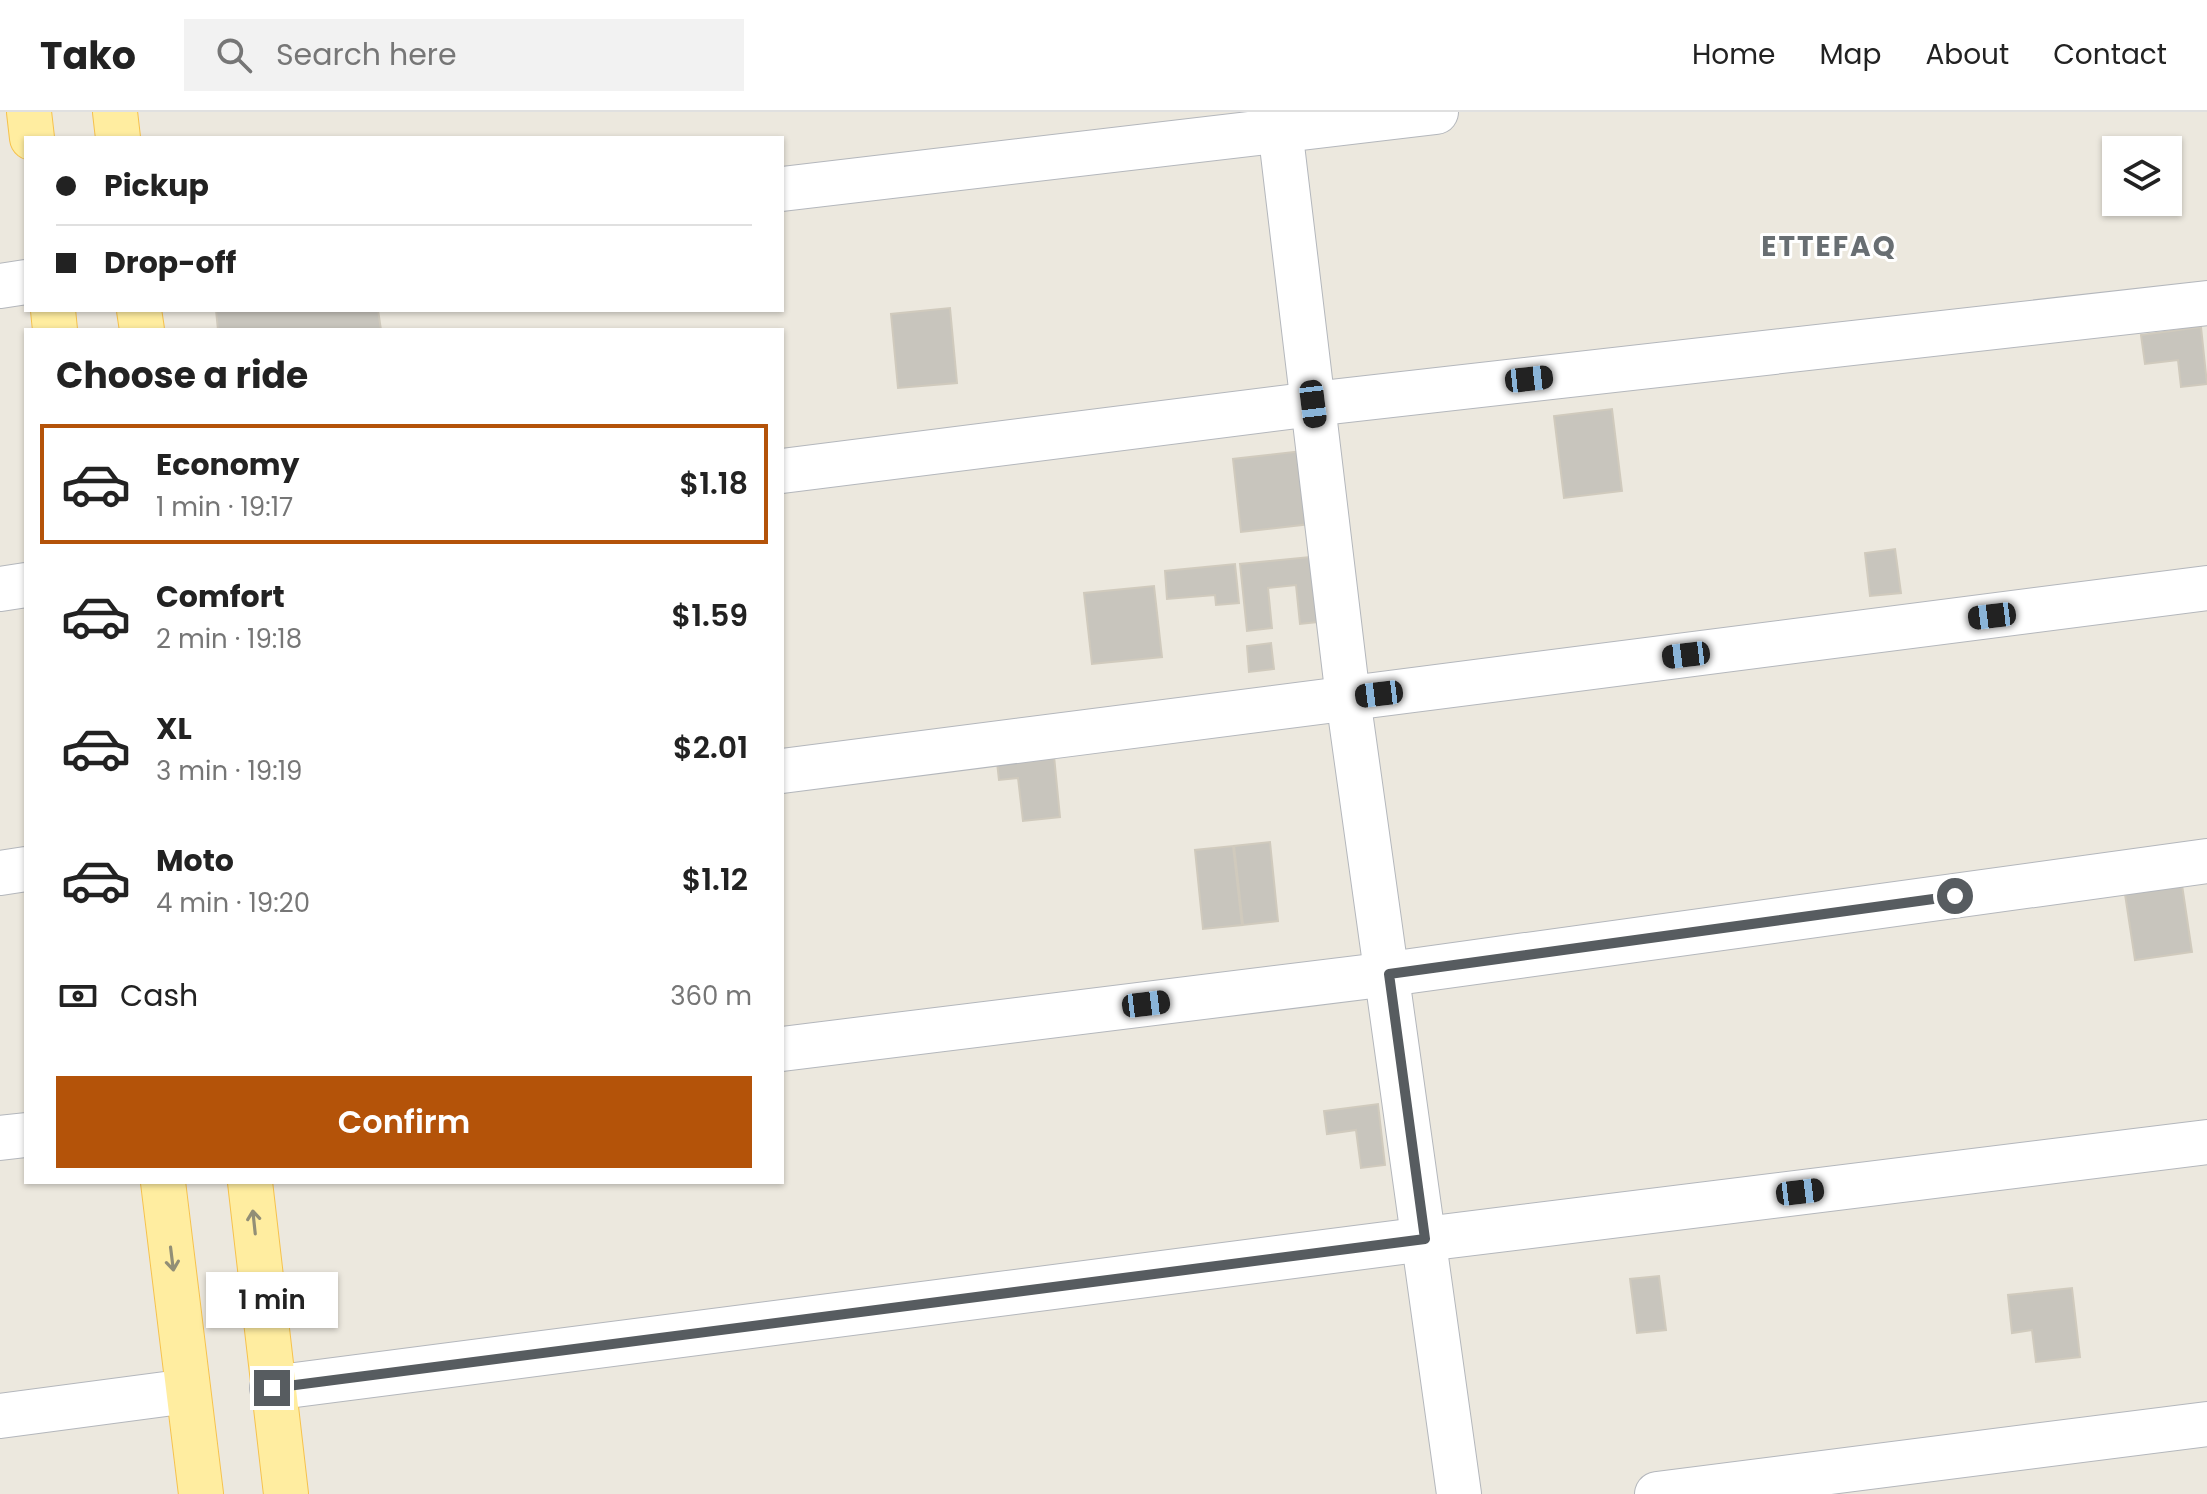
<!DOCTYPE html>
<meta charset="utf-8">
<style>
body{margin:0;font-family:Poppins,sans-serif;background:#f2f2f2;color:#222;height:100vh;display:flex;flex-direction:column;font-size:30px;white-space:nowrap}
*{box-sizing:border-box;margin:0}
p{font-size:26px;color:#767676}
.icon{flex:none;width:44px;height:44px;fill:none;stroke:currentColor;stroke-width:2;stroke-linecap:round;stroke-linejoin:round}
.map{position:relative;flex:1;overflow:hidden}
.drawer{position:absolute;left:24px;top:216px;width:760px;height:856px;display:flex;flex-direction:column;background:#fff;border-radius:0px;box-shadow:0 2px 6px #0004}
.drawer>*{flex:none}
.banner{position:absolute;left:24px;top:24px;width:760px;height:176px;border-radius:0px;box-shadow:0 2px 6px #0004;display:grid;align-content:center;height:176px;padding:0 32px;background:#fff}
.buttons{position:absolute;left:2102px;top:24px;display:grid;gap:16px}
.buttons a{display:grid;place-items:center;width:80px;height:80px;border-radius:0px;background:#fff;box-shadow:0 2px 6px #0004;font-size:40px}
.end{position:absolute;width:36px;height:36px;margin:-18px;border:10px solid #575c60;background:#fff;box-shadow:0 0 0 4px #fff}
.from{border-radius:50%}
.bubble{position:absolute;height:56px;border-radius:0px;background:#fff;box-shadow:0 2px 6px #0004;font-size:26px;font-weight:600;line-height:56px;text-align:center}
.car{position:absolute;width:24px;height:48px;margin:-24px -12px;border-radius:10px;box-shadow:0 0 6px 2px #0007;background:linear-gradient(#222 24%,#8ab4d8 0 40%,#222 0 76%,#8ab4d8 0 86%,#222 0)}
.banner b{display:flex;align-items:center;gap:28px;height:76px;font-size:30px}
.banner b+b{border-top:2px solid #e0e0e0}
.banner i{width:20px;height:20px;background:#222}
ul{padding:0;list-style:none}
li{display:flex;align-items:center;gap:24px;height:120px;margin:0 16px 12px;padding:0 16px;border:4px solid transparent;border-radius:0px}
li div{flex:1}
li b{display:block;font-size:30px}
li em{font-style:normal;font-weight:600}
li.active{border-color:#b45309}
li>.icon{width:72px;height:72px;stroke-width:1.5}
h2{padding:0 32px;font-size:36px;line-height:96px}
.pay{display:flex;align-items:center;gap:20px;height:88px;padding:0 32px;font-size:30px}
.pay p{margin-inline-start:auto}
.primary-button{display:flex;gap:16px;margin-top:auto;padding:16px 32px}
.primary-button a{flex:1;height:92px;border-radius:0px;background:#b45309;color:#fff;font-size:32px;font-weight:600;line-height:92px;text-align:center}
header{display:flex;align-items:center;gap:48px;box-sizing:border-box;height:112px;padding:0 40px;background:#fff;border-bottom:2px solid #e0e0e0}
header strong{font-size:38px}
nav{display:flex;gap:44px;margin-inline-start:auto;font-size:28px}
.search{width:560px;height:72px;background:#f2f2f2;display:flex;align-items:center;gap:20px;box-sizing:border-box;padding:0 28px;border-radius:0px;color:#767676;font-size:30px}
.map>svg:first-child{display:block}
.building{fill:#c8c5bd;stroke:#d0cabd;stroke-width:2}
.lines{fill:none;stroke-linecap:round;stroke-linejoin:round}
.minor-casing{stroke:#b4b7bc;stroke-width:46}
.major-casing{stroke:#f6c24d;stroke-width:46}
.minor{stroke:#fff;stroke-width:44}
.major{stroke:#ffeda0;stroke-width:44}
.oneway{stroke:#928f76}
.route{stroke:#575c60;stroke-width:10}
.labels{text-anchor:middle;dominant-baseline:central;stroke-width:6;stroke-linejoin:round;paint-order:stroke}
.district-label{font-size:28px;font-weight:bold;letter-spacing:2px;fill:#686e72;stroke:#fff}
</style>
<header>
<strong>Tako</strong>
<div class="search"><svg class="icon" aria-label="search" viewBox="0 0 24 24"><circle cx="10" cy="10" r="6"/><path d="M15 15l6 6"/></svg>Search here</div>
<nav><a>Home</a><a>Map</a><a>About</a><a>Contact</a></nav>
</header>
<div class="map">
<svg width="2207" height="1382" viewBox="0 0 2207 1382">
<rect width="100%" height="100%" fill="#ece8de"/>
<g class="building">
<path d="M950,196L957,271L898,276L891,202Z"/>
<path d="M216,198H378L381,218H218Z"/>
<path d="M2201,215L2207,272L2181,275L2178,248L2145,252L2141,223Z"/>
<path d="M1612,297L1622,379L1564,386L1554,304Z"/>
<path d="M1302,339L1310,412L1241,420L1233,347Z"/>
<path d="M1895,437L1901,481L1870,484L1865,441Z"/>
<path d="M1320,444L1327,509L1300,512L1296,473L1268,476L1272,516L1247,519L1240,452Z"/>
<path d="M1235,452L1239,491L1216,493L1215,483L1167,487L1165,459Z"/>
<path d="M1154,474L1162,545L1092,552L1084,481Z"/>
<path d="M1271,531L1274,557L1249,560L1247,534Z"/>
<path d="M1054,644L1060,705L1023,709L1018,666L999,668L997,650Z"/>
<path d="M1270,730L1278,809L1243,813L1234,734Z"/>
<path d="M1233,734L1242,813L1203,817L1195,738Z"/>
<path d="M2182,773L2192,840L2135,848L2125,782Z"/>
<path d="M1378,992L1385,1053L1361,1056L1356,1018L1327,1022L1324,999Z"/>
<path d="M1659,1164L1666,1218L1637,1221L1630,1167Z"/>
<path d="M2072,1176L2080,1245L2036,1250L2032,1218L2012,1221L2008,1183Z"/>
</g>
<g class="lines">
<defs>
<g id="minor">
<path d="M1278,0L1348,586L1459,1382"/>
<path d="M782,77L1436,0"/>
<path d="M0,174L26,170"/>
<path d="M782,359L1313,292L2207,191"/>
<path d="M0,477L26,473"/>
<path d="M782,659L2207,476"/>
<path d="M0,761L26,757"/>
<path d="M782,937L1389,862L2207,749"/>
<path d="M0,1026L26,1023"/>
<path d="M272,1276L1425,1127L2207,1030"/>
<path d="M0,1304L188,1279"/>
<path d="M1657,1382L2207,1312"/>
</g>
<g id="major">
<path d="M29,0L32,26"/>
<path d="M115,0L118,26"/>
<path d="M53,198L55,218"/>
<path d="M139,198L142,218"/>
<path d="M163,1070L201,1382"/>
<path d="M250,1070L286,1382"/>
</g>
</defs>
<use href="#minor" class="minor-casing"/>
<use href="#major" class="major-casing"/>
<use href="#minor" class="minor"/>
<use href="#major" class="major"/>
</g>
<defs><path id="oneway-shaft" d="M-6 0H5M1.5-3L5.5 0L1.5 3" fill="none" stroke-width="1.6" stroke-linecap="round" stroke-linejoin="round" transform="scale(2)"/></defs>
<g class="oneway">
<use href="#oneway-shaft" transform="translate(254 1110) rotate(-96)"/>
<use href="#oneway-shaft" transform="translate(172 1147) rotate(83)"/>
</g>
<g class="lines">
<path class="route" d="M272,1276L1425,1127L1389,862L1955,784"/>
</g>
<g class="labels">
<g class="district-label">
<text x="1829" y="134">ETTEFAQ</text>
</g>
</g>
</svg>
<div class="buttons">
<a><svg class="icon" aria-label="layers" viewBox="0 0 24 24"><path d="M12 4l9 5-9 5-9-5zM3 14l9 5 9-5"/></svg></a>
</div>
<i class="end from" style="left:1955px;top:784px"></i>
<i class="end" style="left:272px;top:1276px"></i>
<div class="bubble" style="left:206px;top:1160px;width:132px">1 min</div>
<i class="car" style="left:1529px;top:267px;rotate:84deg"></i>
<i class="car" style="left:1313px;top:292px;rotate:173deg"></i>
<i class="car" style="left:1992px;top:504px;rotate:263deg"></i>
<i class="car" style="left:1686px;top:543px;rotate:263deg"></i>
<i class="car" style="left:1379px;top:582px;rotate:263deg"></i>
<i class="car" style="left:1146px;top:892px;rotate:83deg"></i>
<i class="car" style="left:1800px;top:1080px;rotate:83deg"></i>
<div class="banner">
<b><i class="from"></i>Pickup</b>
<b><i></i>Drop-off</b>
</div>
<section class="drawer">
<h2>Choose a ride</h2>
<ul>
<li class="active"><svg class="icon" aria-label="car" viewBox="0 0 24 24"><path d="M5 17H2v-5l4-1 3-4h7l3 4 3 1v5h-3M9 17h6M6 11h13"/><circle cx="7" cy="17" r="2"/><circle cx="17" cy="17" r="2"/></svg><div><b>Economy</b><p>1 min · 19:17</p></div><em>$1.18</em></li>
<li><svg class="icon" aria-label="car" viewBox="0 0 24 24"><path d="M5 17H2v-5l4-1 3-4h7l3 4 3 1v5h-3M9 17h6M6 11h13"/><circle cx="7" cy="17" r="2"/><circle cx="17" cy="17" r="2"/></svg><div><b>Comfort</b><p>2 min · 19:18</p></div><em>$1.59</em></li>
<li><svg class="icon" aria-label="car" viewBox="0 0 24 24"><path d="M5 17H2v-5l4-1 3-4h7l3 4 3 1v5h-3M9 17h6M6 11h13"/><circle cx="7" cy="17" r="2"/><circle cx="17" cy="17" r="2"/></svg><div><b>XL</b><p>3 min · 19:19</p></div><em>$2.01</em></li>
<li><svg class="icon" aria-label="car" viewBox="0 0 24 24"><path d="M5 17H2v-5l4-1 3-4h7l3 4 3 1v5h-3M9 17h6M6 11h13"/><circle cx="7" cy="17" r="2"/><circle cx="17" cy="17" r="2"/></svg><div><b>Moto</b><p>4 min · 19:20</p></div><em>$1.12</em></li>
</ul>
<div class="pay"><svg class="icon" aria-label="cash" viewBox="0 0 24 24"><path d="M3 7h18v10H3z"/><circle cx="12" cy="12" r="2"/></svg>Cash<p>360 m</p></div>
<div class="primary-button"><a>Confirm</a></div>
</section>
</div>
